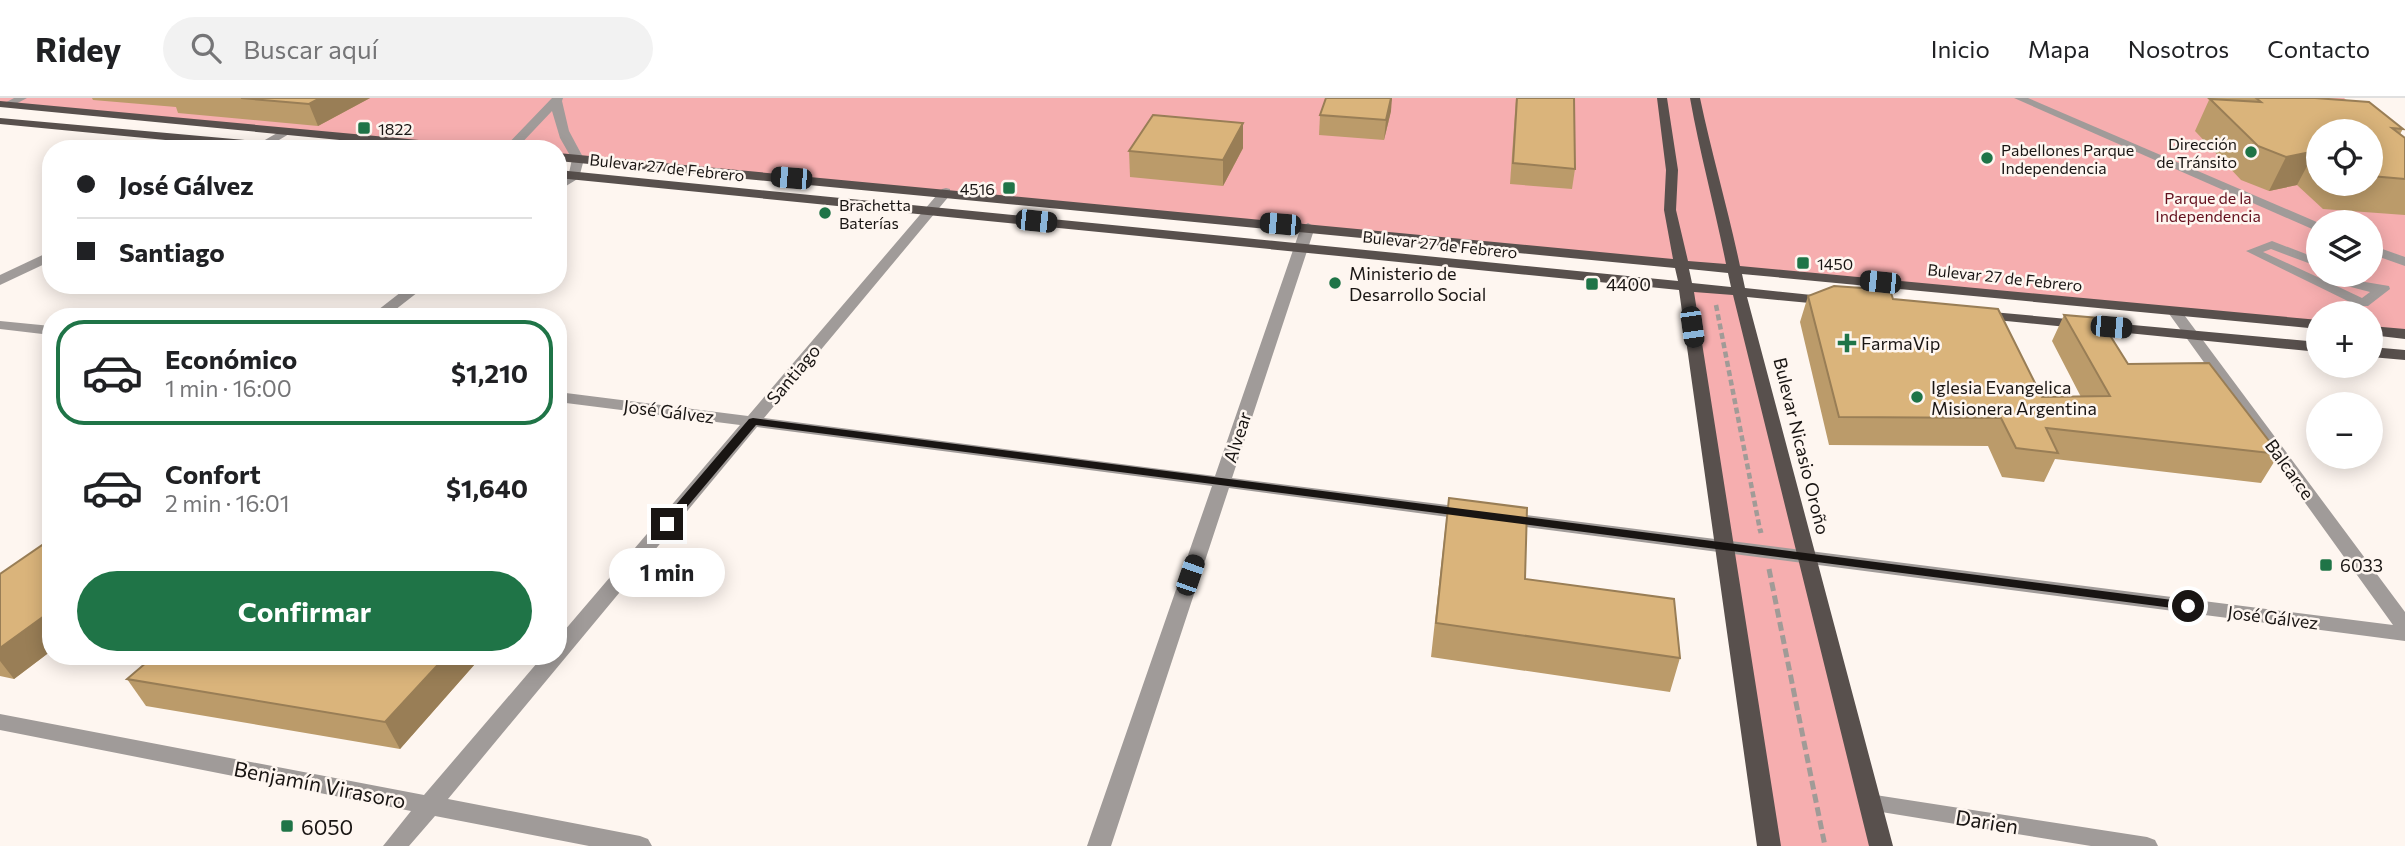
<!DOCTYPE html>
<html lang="es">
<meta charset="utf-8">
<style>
body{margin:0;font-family:Commissioner,sans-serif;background:#f2f2f2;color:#202124;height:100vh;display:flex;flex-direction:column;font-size:26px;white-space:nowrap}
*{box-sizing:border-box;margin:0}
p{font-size:23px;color:#757577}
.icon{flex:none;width:38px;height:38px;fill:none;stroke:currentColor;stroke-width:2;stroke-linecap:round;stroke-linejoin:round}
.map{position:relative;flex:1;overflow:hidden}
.details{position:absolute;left:42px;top:210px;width:525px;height:357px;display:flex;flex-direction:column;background:#fff;border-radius:28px;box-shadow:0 4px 18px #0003}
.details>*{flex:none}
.top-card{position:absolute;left:42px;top:42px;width:525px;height:154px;border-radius:28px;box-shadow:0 4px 18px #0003;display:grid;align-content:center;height:154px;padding:0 35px;background:#fff}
.buttons{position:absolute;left:2306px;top:21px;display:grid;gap:14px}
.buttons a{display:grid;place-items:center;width:77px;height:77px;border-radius:50%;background:#fff;box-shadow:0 4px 18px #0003;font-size:35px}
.end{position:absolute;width:32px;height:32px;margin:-16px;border:9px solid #191513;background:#fff;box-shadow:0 0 0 4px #fff}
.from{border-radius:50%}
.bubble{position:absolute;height:49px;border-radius:24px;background:#fff;box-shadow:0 4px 18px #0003;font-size:23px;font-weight:700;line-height:49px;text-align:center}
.car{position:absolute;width:21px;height:42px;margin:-21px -10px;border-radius:9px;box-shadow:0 0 5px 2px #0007;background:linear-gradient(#222 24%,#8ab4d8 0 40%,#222 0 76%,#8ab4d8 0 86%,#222 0)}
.top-card b{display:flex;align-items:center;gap:24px;height:66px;font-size:26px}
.top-card b+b{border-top:2px solid #e0e0e0}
.top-card i{width:18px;height:18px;background:#202124}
ul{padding:12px 0 0;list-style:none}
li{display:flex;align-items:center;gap:21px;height:105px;margin:0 14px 10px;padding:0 21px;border:4px solid transparent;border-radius:28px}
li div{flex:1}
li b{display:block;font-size:26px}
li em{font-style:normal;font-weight:700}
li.on{border-color:#1f7447}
li>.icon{width:63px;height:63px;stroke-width:1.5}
.button{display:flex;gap:14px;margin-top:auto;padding:14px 35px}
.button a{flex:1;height:80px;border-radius:42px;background:#1f7447;color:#fff;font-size:28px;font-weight:700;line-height:80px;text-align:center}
header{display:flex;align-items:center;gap:42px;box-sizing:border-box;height:98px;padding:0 35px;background:#fff;border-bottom:2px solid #e0e0e0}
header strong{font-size:33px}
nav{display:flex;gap:38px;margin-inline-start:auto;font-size:24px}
.search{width:490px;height:63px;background:#f2f2f2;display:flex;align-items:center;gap:18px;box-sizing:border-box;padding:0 24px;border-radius:38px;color:#757577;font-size:26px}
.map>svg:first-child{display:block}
.green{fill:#f6aeaf;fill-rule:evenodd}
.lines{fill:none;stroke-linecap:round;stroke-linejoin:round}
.path-far1{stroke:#a19b97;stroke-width:4.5;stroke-dasharray:6 3.5;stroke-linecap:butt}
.path{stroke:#a19b97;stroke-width:5;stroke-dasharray:9 4.5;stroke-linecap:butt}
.service{fill:#a09b99;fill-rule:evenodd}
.minor{fill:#a09b99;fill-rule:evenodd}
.primary{fill:#58504d;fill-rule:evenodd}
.wall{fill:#bb9b6a;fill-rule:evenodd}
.shaded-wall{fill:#997e56}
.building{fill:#dab47b;stroke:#997e56;stroke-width:2}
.route{fill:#191513}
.poi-dot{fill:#1f7447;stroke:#fef6f0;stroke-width:2.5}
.labels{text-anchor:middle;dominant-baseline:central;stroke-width:5;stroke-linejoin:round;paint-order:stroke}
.far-poi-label{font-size:16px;fill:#191513;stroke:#fef6f0;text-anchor:start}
.far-street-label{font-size:16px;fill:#191513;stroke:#fef6f0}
.far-park-label{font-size:16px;fill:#630f1d;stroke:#fef6f0}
.poi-label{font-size:18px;fill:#191513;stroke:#fef6f0;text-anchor:start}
.street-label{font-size:18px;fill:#191513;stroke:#fef6f0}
.near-street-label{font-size:21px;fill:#191513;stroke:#fef6f0}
.near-poi-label{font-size:21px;fill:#191513;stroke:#fef6f0;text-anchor:start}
</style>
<header>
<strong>Ridey</strong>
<div class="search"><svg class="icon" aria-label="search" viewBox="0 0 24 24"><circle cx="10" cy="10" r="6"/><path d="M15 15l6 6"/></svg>Buscar aquí</div>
<nav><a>Inicio</a><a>Mapa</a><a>Nosotros</a><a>Contacto</a></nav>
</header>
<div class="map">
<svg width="2405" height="748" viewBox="0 0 2405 748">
<rect width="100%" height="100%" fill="#fef6f0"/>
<g class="green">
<path d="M0,0H2344L2405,49V236L2371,232V215H2319V227L558,59V51H473L0,6ZM2319,33H2371V86H2319ZM2319,124H2371V177H2319Z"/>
<path d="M1686,188L1739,194L1881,748H1769Z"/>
</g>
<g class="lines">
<path class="path-far1" d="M1716,207L1760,432"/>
<g class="path">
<path d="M1760,431L1761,435"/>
<path d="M1769,471L1825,748"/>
</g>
<g class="service">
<path d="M14,0H27L10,9L1,7Z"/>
<path d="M2272,143L2319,161V169L2271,151L2263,154L2324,182L2323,177L2389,188L2390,191L2368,208H2358L2246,153ZM2324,182L2370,194L2362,200Z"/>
<path d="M1869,696L2147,739L2155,742L2158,748H2091L1869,712L1862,710L1859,704L1862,698Z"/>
</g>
<g class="minor">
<path d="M552,0H563L562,3L569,33L584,61L579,80L558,93V83L569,75L572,61L560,40L552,13L516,51H503Z"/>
<path d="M2014,0H2028L2319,125V134Z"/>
<path d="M284,31L294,33L264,51H249Z"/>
<path d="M946,90L950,91V97L764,320L1215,378L1301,129L1308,125L1315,129L1232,380L1471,410L1480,416L1471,422L1229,390L1111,748H1087L1212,388L757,329L448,701L640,738L648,741L652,748H589L435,718L409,748H383L411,713L0,632V616L424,697L543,558H558V540L740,327L558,304V294L748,318L942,91Z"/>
<path d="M2371,147L2405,159V168L2371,156Z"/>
<path d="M51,153V163L0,187V177Z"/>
<path d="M410,187H427L386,219H369Z"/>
<path d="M2174,209L2179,210L2405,514V543L1502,426L1493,420L1502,414L2393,527L2167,213Z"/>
<path d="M0,223L51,228V237L0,231Z"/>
</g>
<g class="primary">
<path d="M1657,0H1667L1678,72L1676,112L1688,163L1726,166C1715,110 1700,56 1690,0H1700C1712,57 1728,111 1740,168L2319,222V231L1742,176L1745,190L1831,199L1838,203L1831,207L1747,199L1893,748H1869L1733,197L1694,194L1781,748H1757L1679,192L558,80V72L1678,183L1675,170L558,63V55L1673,161L1664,112L1666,72ZM1689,171L1728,175L1731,189L1692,185Z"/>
<path d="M0,3L473,47L479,51H433L0,9Z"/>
<path d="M0,20L300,47L306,51H259L0,26Z"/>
<path d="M1981,213L2319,244V254L1976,220L1974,217Z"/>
<path d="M2371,228L2405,231V241L2371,237Z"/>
<path d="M2371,249L2405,252V262L2371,259Z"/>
</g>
</g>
<g class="wall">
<path d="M92,0H370L318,28L178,15L176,9L93,2Z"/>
<path d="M1516,0H1574L1575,71L1572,91L1510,86Z"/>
<path d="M2207,0H2315L2403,31L2400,36L2405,40V117L2323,111L2297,87L2269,93L2241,82L2195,33L2209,2ZM2319,33H2371V86H2319Z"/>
<path d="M1391,13L1384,42L1319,37L1320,17Z"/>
<path d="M1243,25V50L1223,88L1130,79L1129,53Z"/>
<path d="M1808,198L1893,201L2042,299H2081L2052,243L2064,217L2128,266L2279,356L2261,385L2055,361L2044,384L2002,379L1988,348L1829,347L1800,224Z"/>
<path d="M1449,400L1525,481L1680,560L1670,594L1431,559L1445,432Z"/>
<path d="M51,441V553L14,581L0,578V476Z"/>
<path d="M154,558H482L400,651L146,608L127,581Z"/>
</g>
<g class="shaded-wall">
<path d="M320,0H370L318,28L309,6Z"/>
<path d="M1391,0H1392L1391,13L1384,42L1386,22Z"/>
<path d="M1243,25V50L1223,88V62Z"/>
<path d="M2315,53L2297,87L2269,93L2286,59Z"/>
<path d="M51,513V553L14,581L0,563V550Z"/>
<path d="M446,558H482L400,651L385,624Z"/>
</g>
<g class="building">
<path d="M241,0H320L309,6Z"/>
<path d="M1326,0H1391L1386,22L1320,17Z"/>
<path d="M1517,0H1574L1575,71L1513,65Z"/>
<path d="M2256,0H2315L2369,4L2403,31L2392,30L2405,40V81L2371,78V33H2319V56L2315,53L2286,59L2258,48L2210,1L2261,4Z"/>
<path d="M1153,17L1243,25L1223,62L1129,53Z"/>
<path d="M1834,188L1890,192L1893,201L1998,211L2042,299L2110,298L2064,217L2099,220L2128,266L2209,265L2279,356L2046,330L2058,355L2016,350L2001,320L1839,319L1808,198Z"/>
<path d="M1449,400L1527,410L1525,481L1674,501L1680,560L1436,525Z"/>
<path d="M51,441V513L0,550V476Z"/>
<path d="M154,558H446L385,624L127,581Z"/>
</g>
<path class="route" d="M753,320L2188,504L2194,508L2188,512L756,327L671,428H662V423L749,321Z"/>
<g class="poi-dot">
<rect x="357" y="23" width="14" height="14" rx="3.5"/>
<circle cx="2251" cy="54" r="7"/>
<circle cx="1987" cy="60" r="7"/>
<rect x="1002" y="83" width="14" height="14" rx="3.5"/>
<circle cx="825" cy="115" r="7"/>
<rect x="1796" y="158" width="14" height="14" rx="3.5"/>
<circle cx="1335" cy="185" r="7"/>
<rect x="1585" y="179" width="14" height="14" rx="3.5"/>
<path d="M1843.5 234.5h7v7h7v7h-7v7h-7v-7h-7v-7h7z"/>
<circle cx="1917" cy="299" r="7"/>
<rect x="2319" y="460" width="14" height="14" rx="3.5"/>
<rect x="280" y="721" width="14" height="14" rx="3.5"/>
</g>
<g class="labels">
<g class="far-poi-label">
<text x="378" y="30">1822</text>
<text x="2237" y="45" text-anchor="end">Dirección<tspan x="2237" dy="18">de Tránsito</tspan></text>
<text x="2001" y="51">Pabellones Parque<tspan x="2001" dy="18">Independencia</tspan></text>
<text x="995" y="90" text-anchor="end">4516</text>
<text x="839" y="106">Brachetta<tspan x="839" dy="18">Baterías</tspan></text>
<text x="1817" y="165">1450</text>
</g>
<g class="far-street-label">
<text transform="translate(667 69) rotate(6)">Bulevar 27 de Febrero</text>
<text transform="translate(1440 146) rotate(6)">Bulevar 27 de Febrero</text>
<text transform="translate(2005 179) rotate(6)">Bulevar 27 de Febrero</text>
</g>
<g class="far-park-label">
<text x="2208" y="99">Parque de la<tspan x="2208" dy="18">Independencia</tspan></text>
</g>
<g class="poi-label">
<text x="1349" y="175">Ministerio de<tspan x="1349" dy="21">Desarrollo Social</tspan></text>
<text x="1606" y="186">4400</text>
<text x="1861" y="245">FarmaVip</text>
<text x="1931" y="289">Iglesia Evangelica<tspan x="1931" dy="21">Misionera Argentina</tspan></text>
<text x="2340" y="467">6033</text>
</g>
<g class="street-label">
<text transform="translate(793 276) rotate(-50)">Santiago</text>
<text transform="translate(669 313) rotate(7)">José Gálvez</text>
<text transform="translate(1237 339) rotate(-72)">Alvear</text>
<text transform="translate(1802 348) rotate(76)">Bulevar Nicasio Oroño</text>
<text transform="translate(2290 371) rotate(54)">Balcarce</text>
<text transform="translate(2273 519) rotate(7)">José Gálvez</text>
</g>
<g class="near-street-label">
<text transform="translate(320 686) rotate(11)">Benjamín Virasoro</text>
<text transform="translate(1987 723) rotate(9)">Darien</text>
</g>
<g class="near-poi-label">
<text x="301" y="728">6050</text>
</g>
</g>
</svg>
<div class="buttons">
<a><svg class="icon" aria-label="locate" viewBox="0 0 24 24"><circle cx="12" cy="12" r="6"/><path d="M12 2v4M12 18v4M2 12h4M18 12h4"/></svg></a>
<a><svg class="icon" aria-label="layers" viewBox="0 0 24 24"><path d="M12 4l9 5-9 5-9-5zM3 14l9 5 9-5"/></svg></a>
<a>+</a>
<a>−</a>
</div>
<i class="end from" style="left:2188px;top:508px"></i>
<i class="end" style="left:667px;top:426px"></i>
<div class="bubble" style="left:609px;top:450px;width:116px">1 min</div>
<i class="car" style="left:791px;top:80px;rotate:275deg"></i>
<i class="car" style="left:1036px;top:123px;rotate:96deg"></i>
<i class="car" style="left:1280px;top:126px;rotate:275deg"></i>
<i class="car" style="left:1880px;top:184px;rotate:276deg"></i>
<i class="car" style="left:1692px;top:229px;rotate:172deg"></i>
<i class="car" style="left:2111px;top:229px;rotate:95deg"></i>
<i class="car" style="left:1190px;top:477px;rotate:19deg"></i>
<div class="top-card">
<b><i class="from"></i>José Gálvez</b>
<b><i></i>Santiago</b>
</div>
<section class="details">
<ul>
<li class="on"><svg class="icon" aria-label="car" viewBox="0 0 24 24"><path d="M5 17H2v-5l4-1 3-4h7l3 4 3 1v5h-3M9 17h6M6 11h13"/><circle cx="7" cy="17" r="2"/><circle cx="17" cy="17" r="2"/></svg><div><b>Económico</b><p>1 min · 16:00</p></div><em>$1,210</em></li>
<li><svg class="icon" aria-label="car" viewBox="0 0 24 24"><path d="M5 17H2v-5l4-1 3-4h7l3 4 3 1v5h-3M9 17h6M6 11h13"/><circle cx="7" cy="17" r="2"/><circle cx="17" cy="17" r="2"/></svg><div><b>Confort</b><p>2 min · 16:01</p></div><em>$1,640</em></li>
</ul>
<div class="button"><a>Confirmar</a></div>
</section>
</div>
